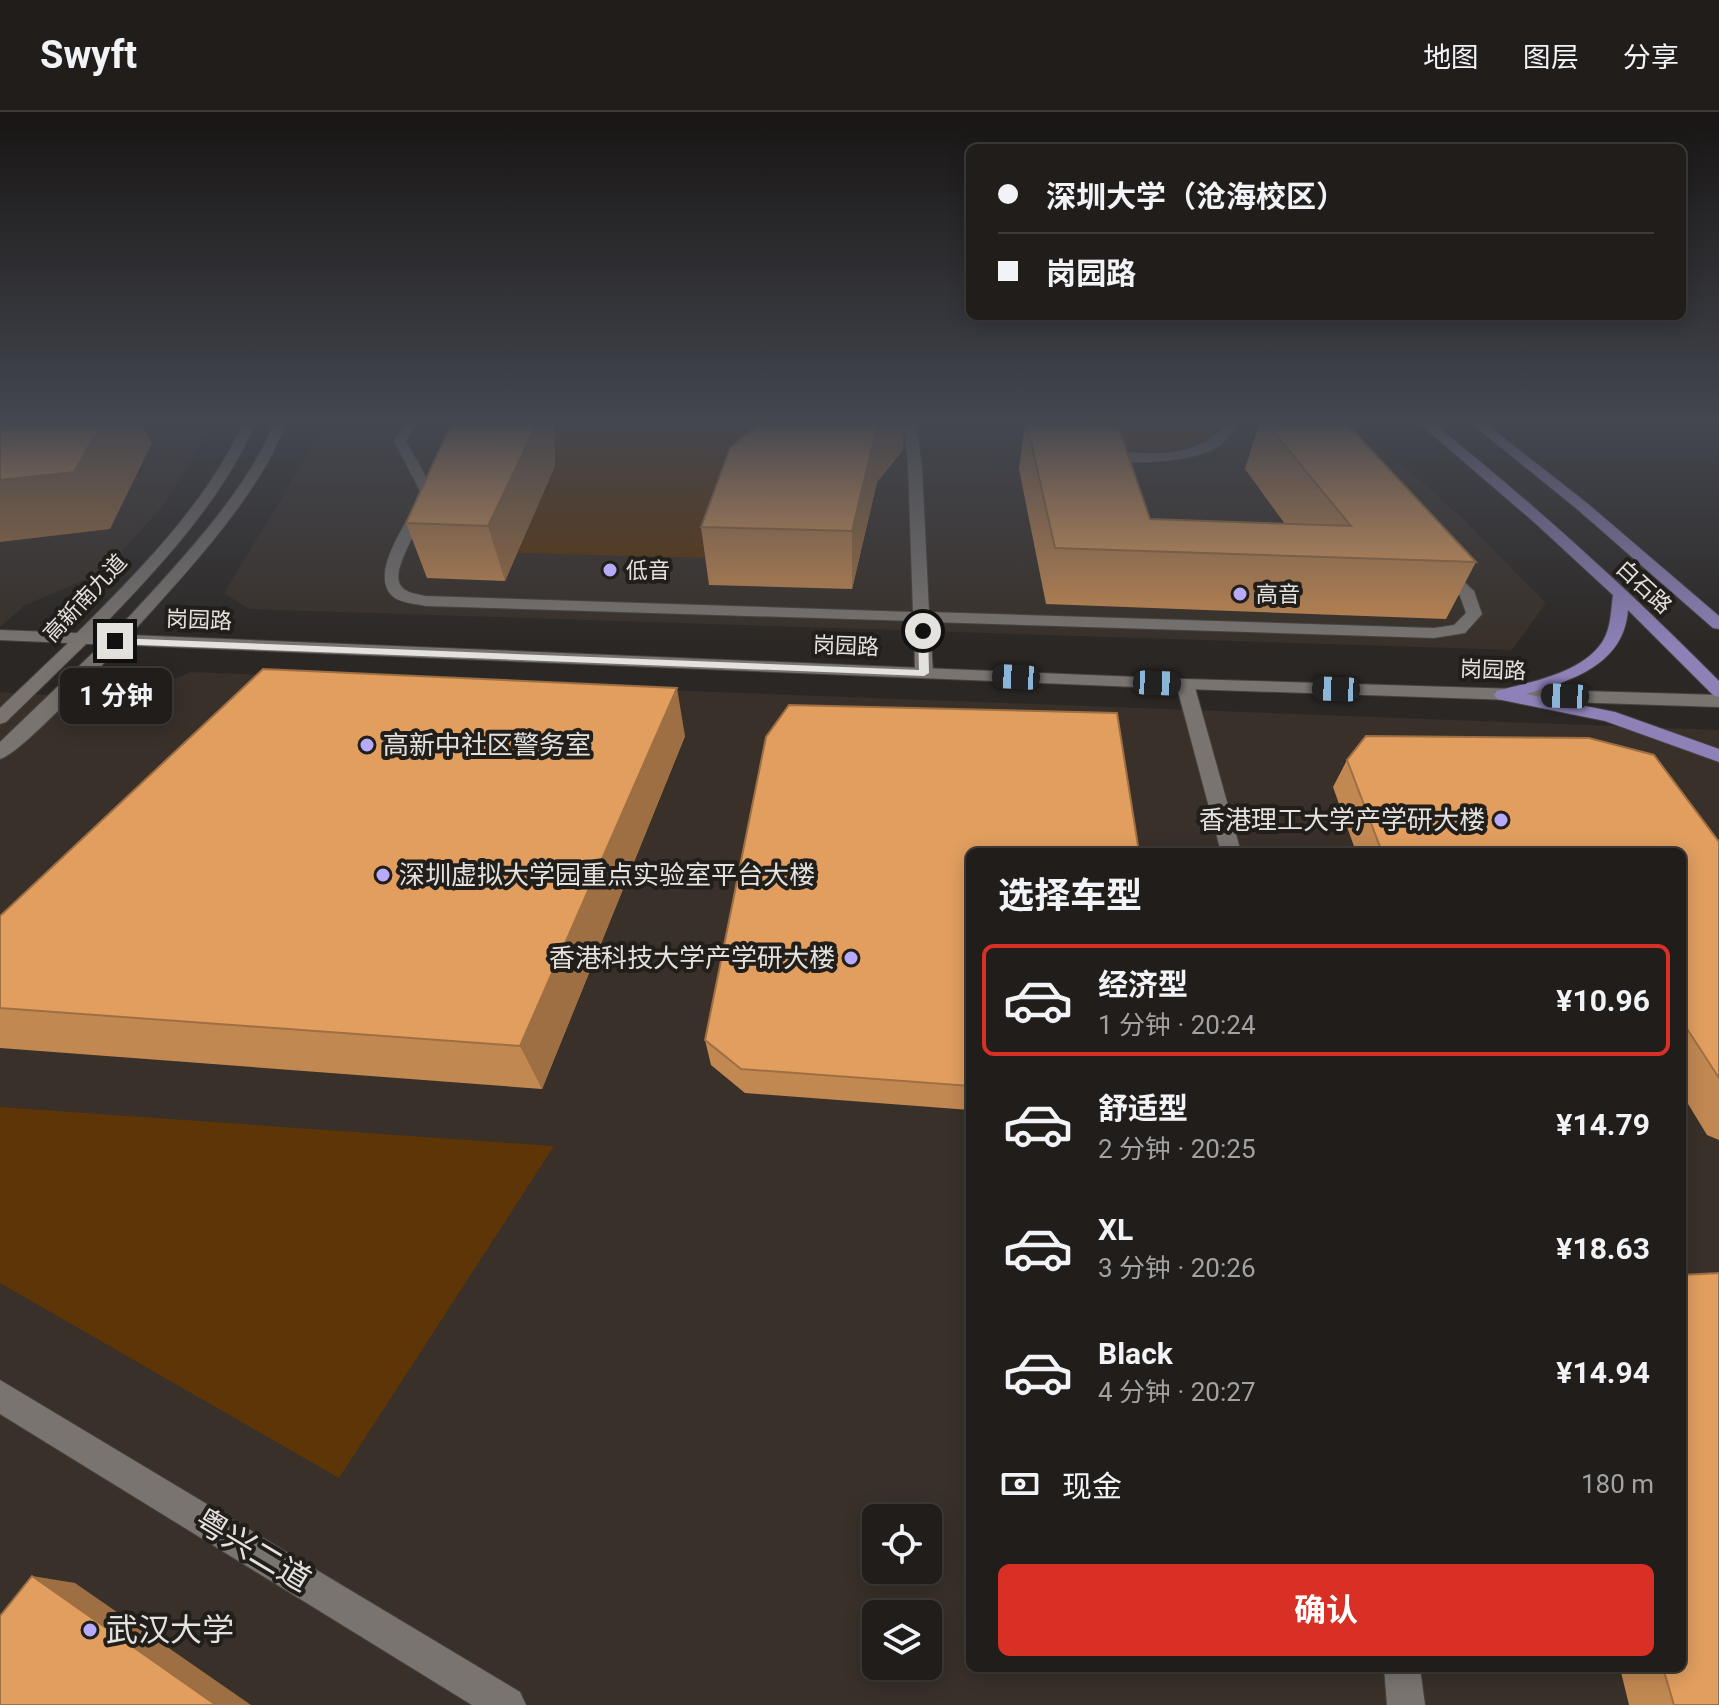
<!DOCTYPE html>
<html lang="zh">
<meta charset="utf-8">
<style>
body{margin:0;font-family:Roboto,"Noto Sans SC",sans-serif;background:#2d2a28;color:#f1f3f6;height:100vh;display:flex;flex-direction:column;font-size:30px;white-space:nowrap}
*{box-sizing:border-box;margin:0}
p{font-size:26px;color:#a2a2a3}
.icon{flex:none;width:44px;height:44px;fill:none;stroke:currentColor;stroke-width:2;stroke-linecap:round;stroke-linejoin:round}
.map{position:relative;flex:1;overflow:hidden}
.side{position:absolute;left:966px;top:736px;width:720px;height:824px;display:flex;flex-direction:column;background:#201d1b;border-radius:12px;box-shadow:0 4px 20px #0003,0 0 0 2px #3d3b3a}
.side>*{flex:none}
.banner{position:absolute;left:966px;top:32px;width:720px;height:176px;border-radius:12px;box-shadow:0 4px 20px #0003,0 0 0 2px #3d3b3a;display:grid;align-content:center;height:176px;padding:0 32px;background:#201d1b}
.tools{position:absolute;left:862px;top:1392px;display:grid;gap:16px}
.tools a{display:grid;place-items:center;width:80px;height:80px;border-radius:12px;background:#201d1b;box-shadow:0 4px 20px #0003,0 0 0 2px #3d3b3a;font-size:40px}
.end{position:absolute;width:36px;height:36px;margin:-18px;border:10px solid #e4e2df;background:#111;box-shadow:0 0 0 4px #111}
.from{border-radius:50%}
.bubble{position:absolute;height:56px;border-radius:12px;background:#201d1b;box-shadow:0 4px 20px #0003,0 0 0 2px #3d3b3a;font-size:26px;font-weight:700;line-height:56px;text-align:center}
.car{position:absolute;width:24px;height:48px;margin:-24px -12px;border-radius:10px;box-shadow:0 0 6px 2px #0007;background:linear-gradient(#222 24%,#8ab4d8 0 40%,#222 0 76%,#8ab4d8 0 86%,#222 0)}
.banner b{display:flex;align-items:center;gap:28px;height:76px;font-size:30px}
.banner b+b{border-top:2px solid #3d3b3a}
.banner i{width:20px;height:20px;background:#f1f3f6}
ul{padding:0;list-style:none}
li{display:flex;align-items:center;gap:24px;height:112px;margin:0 16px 12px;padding:0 16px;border:4px solid transparent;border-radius:12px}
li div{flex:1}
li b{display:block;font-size:30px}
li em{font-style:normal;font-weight:700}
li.selected{border-color:#d93025}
li>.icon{width:72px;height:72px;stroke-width:1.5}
h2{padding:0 32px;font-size:36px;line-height:96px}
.pay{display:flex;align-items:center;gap:20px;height:88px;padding:0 32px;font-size:30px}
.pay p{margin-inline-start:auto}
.primary-button{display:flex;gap:16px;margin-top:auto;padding:16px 32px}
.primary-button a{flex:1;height:92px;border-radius:12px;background:#d93025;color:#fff;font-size:32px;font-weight:700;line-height:92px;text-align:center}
header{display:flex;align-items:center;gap:48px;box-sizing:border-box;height:112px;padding:0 40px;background:#201d1b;border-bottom:2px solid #3d3b3a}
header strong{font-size:38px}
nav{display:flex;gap:44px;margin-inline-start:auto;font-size:28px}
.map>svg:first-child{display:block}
.built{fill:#383029;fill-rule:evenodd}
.green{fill:#5e3507}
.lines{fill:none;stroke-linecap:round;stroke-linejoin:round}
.minor-casing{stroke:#46423f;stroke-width:2}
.tertiary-casing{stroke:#46423f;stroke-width:2}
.primary-casing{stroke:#46423f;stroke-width:2}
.minor{fill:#797470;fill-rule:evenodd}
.tertiary{fill:#797470;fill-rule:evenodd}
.primary{fill:#8d81b7;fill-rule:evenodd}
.wall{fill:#c28852}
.shaded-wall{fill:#9e6f42}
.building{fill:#e19e5f;stroke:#9e6f42;stroke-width:2}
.route{fill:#e4e2df}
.poi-dot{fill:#b7abf8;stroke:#221e1a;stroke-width:3}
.labels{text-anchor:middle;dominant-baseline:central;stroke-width:8;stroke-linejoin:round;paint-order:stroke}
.far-poi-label{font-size:22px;fill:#e4e2df;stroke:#221e1a;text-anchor:start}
.far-street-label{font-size:22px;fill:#e4e2df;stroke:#221e1a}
.poi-label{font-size:26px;fill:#e4e2df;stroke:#221e1a;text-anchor:start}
.near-street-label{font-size:32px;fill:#e4e2df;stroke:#221e1a}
.near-poi-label{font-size:32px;fill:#e4e2df;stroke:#221e1a;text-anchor:start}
</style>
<header>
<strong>Swyft</strong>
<nav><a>地图</a><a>图层</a><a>分享</a></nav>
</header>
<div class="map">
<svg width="1719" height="1593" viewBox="0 0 1719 1593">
<rect width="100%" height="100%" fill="#2b2724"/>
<g class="built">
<path d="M0,312H207L198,336L162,395L102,461L25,493L0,515Z"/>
<path d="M319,312H1356L1462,406L1546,491L1512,538L249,497L224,481L307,344Z"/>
<path d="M191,560L1719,618V1593H0V580L124,588ZM970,740H1682V1556H970ZM876,1406H928V1458H876ZM876,1502H928V1554H876Z"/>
</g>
<g class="green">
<path d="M554,312H746L789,334L711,446L518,441L555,355Z"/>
<path d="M1068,312H1218C1201,342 1143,343 1114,333C1098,327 1083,319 1068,312Z"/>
<path d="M0,995L554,1034L339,1366L0,1171Z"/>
</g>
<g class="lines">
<defs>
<g id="minor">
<path d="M405,312H417L406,329L436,383C427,400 393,453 399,470C403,481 416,482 426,484L913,500L908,354L904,312H916L922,354L929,500L1434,516L1454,513L1466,501L1460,484L1432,455L1440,450L1445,452L1474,479L1482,502L1465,521L1434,526L930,510L933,561L924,566L915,561L914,509L426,494C417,492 402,491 395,486C365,465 409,407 422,383L394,329Z"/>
<path d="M1226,312H1239C1231,323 1224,332 1212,338C1188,350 1116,357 1094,341L1101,337C1144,343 1196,349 1226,312Z"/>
<path d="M1185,567L1194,572L1241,740H1221L1176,572Z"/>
<path d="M0,1268L520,1580L526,1593H472L0,1302Z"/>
<path d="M1384,1556H1420L1425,1593H1387Z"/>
</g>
<path id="tertiary" d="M243,312H255C221,391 155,460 95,522L112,523C162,469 249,380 273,312H285C263,380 178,470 130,523L1185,567L1719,583V595L1185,577L121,533C101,554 21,642 0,647V630L102,532H86L6,610L0,612V596L68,531L0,528V518L77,521C138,460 206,392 243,312Z"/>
<g id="primary">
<path d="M1420,312H1434C1534,392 1629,478 1719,569V585L1713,583L1628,498C1624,553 1571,569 1526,582L1615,600L1719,637V650L1605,609L1497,587L1494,583L1497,579C1530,570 1585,561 1604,527C1611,514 1611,498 1613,483L1535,411Z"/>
<path d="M1472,312H1486L1587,391L1719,504V517L1713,516L1577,397Z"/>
</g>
</defs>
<use href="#minor" class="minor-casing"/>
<use href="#tertiary" class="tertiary-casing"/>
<use href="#primary" class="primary-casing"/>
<use href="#minor" class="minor"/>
<use href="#tertiary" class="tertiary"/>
<use href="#primary" class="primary"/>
</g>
<g class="wall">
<path d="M451,312H554L555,354L505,469L427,466L406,411Z"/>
<path d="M1025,312H1083L1150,407L1285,412L1245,357L1259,312H1347L1476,450L1446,507L1046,492L1019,357Z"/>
<path d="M903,338L877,370L852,477L709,473L701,415Z"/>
<path d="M685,624L542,977L0,936V804Z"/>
<path d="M1347,648L1719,730V1028L1707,1023L1682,982V740H1356L1333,675Z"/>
<path d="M970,740V998L745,981L711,953L705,928Z"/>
<path d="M1620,1556H1682L1719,1593H1629Z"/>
</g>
<g class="shaded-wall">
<path d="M101,312H141L152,331L110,417L0,430V368Z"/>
<path d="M537,312H554L555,354L505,469L488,414Z"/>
<path d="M880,312H904L903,338L877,370L852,477V419L877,315Z"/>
<path d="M677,576L685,624L542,977L520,934Z"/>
<path d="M32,1464L75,1471L251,1593H216Z"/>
</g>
<g class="building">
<path d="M0,312H101L74,360L0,368Z"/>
<path d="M451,312H537L488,414L406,411Z"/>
<path d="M758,312H880L877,315L852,419L701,415L730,336Z"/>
<path d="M1027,312H1083L1119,317L1150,407L1351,414L1267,312H1347L1476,450L1055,436Z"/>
<path d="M263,557L677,576L520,934L0,896V804Z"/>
<path d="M789,593L1117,601L1139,740H970V974L741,957L705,928L766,625Z"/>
<path d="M1366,624L1589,626L1654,643L1719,730V966L1682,909V740H1382L1347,648Z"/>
<path d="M1719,1161V1593H1674L1663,1556H1682V1163Z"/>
<path d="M32,1464L216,1593H0V1504Z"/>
</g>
<linearGradient id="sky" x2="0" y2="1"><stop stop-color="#181514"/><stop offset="0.58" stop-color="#444750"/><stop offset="1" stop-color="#444750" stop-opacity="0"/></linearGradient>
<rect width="1719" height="535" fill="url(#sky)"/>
<path class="route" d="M923,516L928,519L929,561L924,564L115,532L110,529L115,526L919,558L918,519Z"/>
<g class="poi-dot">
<circle cx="610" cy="458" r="8"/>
<circle cx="1240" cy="482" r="8"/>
<circle cx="367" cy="633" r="8"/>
<circle cx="1501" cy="708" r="8"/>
<circle cx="383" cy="763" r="8"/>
<circle cx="851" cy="846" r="8"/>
<circle cx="90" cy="1518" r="8"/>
</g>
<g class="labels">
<g class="far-poi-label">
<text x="626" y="458">低音</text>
<text x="1256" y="482">高音</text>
</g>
<g class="far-street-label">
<text transform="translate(1644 475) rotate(43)">白石路</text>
<text transform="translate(85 486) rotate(-47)">高新南九道</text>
<text transform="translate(199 508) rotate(2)">岗园路</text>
<text transform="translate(846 534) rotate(2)">岗园路</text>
<text transform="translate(1493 558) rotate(2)">岗园路</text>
</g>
<g class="poi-label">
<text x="383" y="633">高新中社区警务室</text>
<text x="1485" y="708" text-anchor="end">香港理工大学产学研大楼</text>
<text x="399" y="763">深圳虚拟大学园重点实验室平台大楼</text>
<text x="835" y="846" text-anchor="end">香港科技大学产学研大楼</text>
</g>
<g class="near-street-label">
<text transform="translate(253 1438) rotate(31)">粤兴二道</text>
</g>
<g class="near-poi-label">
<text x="106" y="1518">武汉大学</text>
</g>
</g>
</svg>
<div class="tools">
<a><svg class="icon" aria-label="locate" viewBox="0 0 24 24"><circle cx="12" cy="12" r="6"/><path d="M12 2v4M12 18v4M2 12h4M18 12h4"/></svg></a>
<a><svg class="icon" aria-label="layers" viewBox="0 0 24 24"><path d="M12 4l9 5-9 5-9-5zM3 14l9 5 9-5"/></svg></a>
</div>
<i class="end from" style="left:923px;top:519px"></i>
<i class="end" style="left:115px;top:529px"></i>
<div class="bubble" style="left:60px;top:556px;width:112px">1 分钟</div>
<i class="car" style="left:1016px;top:565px;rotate:273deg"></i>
<i class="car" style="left:1157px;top:571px;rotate:92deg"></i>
<i class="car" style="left:1336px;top:577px;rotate:272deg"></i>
<i class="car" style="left:1565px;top:584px;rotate:272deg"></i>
<div class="banner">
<b><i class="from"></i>深圳大学（沧海校区）</b>
<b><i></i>岗园路</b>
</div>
<section class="side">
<h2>选择车型</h2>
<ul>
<li class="selected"><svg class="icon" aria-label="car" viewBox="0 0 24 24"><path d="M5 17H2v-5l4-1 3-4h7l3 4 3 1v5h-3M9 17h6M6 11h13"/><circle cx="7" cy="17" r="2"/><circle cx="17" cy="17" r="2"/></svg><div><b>经济型</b><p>1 分钟 · 20:24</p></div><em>¥10.96</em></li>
<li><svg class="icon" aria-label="car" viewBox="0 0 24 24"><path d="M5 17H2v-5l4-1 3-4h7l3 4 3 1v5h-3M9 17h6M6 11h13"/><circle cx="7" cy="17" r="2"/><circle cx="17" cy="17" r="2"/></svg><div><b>舒适型</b><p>2 分钟 · 20:25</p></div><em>¥14.79</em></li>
<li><svg class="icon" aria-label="car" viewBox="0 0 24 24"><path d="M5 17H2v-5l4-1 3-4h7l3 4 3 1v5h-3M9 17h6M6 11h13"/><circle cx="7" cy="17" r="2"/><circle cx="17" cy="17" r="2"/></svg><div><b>XL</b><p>3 分钟 · 20:26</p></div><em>¥18.63</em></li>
<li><svg class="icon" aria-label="car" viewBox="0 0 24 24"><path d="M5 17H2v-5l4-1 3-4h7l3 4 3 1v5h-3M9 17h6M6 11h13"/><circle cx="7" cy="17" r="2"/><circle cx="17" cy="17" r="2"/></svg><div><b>Black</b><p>4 分钟 · 20:27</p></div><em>¥14.94</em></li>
</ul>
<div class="pay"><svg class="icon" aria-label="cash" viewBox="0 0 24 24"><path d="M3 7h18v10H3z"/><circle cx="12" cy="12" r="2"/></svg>现金<p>180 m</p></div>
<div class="primary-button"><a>确认</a></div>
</section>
</div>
